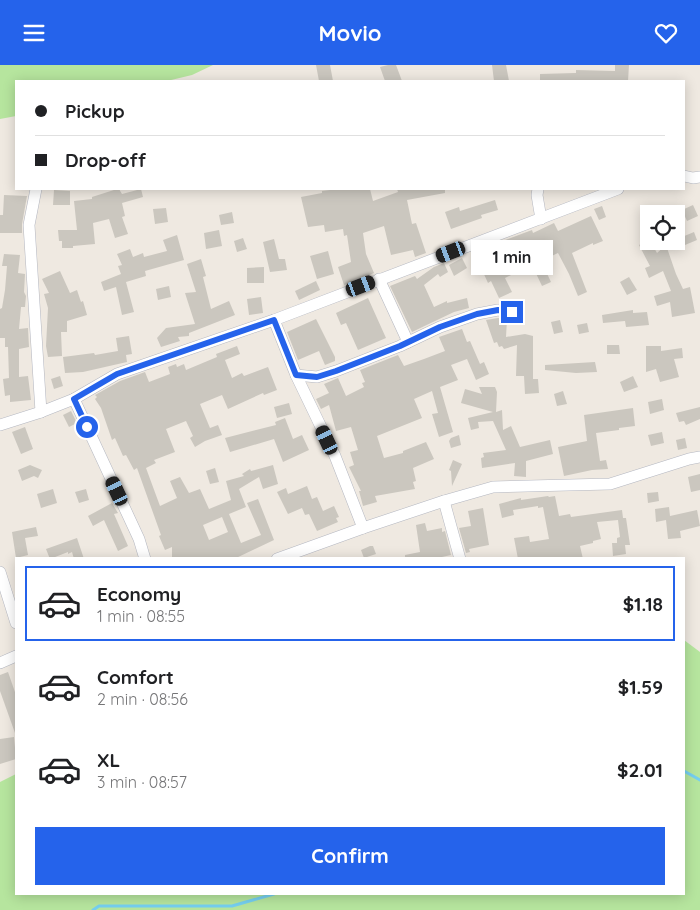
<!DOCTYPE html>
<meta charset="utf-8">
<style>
body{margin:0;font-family:Quicksand,sans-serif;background:#f6f6f6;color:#202124;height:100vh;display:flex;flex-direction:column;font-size:19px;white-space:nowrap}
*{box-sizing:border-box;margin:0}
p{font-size:16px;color:#757577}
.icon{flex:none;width:28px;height:28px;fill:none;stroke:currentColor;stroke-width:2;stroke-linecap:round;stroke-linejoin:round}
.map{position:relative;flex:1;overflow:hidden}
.details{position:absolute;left:15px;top:492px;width:670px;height:338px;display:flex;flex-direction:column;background:#fff;border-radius:0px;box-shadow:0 2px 12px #0003}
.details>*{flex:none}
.banner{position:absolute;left:15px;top:15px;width:670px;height:110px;border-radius:0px;box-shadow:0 2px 12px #0003;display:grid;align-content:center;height:110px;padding:0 20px;background:#fff}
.buttons{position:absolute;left:640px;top:140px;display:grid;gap:10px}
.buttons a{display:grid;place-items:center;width:45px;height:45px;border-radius:0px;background:#fff;box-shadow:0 2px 12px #0003;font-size:25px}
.end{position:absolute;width:22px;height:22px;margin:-11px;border:6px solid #2563eb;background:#fff;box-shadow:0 0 0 2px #fff}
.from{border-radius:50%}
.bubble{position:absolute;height:35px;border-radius:0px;background:#fff;box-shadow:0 2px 12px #0003;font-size:16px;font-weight:800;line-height:35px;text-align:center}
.car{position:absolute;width:15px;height:30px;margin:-15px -8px;border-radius:6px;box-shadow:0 0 4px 1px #0007;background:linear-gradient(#222 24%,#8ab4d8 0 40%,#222 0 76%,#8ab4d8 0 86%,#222 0)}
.banner b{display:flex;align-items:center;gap:18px;height:48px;font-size:19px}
.banner b+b{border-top:1px solid #e0e0e0}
.banner i{width:12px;height:12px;background:#202124}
ul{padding:9px 0 0;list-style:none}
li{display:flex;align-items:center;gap:15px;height:75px;margin:0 10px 8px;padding:0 10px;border:2px solid transparent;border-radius:0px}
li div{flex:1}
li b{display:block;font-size:19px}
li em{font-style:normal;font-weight:800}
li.selected{border-color:#2563eb}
li>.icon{width:45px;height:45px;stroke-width:1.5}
.action{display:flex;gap:10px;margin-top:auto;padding:10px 20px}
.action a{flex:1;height:58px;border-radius:0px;background:#2563eb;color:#fff;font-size:20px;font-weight:800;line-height:58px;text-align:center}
header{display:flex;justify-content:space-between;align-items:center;height:65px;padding:0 20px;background:#2563eb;color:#fff;font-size:22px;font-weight:800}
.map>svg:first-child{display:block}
.green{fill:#b6e59e}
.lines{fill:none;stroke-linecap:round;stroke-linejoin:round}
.stream{stroke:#75cff0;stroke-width:3}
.building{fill:#cbc7bf;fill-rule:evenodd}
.minor-casing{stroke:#b4b7c1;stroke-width:12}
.minor{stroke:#fff;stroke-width:11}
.route{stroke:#2563eb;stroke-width:6}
</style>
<header><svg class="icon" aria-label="menu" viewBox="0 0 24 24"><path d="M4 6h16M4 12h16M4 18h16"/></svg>Movio<svg class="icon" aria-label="heart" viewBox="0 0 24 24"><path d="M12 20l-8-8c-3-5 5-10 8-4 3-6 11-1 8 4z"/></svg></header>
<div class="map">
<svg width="700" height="845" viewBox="0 0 700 845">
<rect width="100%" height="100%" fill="#efe9e1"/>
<g class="green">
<path d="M0,0H213L192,10L167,16H16V51L0,54Z"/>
<path d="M684,575L700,587V845H0V717L16,709V829H684Z"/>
</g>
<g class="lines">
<g class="stream">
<path d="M684,706L700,715"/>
<path d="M93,845L99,841H232L274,829"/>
</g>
</g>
<g class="building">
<path d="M316,0H330L333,16H319Z"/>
<path d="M388,0H396L402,16H385L380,2Z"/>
<path d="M492,0H506L509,16H494Z"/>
<path d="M615,0H629L628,16H540V9L576,8V5L615,6Z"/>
<path d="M117,124H119L122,129L141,124L143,132L122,138L125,151L122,152L128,169L115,173L109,154L93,158L95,179L73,181V183H62V176H59L58,165H77L74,136L92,134V132Z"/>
<path d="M338,124H370L373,136L398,127L397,124H445V128L407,135L412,159L416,158L426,188L415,192L413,185L391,190L384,161L363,168L366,189L374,208L344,220L338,202L351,197L347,170L344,171L343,164L325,167L324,160L308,162L301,132L322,128V126Z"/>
<path d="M54,125L70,126V140H53Z"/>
<path d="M4,130L27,131L22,159V168H0V150H3Z"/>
<path d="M495,135L498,145L481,150L482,153L451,164L445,147L459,142L460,146Z"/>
<path d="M693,140L698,151L687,156L682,145Z"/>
<path d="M602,141L606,152L599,155L594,144Z"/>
<path d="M166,143L168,157L155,159L153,144Z"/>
<path d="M232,147L234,158L221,160L219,150Z"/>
<path d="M591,151L603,176L593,180V178L572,188L587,227L578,231L569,209L558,188L541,196L551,217L542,221L532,200L505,213L512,227L499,233L491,216L488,218L482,205L499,197L492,180L532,165L533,168L554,158L558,166Z"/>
<path d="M219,165L222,181L206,184L204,168Z"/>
<path d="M694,167L697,175L685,180L682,172Z"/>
<path d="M177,170L184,195L145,206L146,211L126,217L134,247L122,250L116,222L104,226L101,217L121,209L118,201L122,200L117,189L130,184L133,192L143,188L144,192L167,186L163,175Z"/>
<path d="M243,173L247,184L237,187L234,176Z"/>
<path d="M274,174L279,194H285L287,205L270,207L263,177Z"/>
<path d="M649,174L657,188L666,180L676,209L683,224L690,222L695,248L672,252L670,237L657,241L654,231L671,226L663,206L649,213L645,203L650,201L639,180Z"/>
<path d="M328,186L334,209L317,214L310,191Z"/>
<path d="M4,189L20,190L18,208L25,209L24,227L26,231L25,242H21L19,264L28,263L29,282L19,284V312L28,311L31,335L10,337V330L5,331L3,314L9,313L8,282H5V273H0V244L2,243L5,225L7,201H2Z"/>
<path d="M462,193L467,203L454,211L449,200Z"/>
<path d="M201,194L206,211L203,212L211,244L229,236L235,250L189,268V271L178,272L180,276L161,282L157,273L166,263L195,259L185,228L196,227L187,199Z"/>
<path d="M444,198L448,207L440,212L438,209L424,220L434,242L447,236V238L467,233L469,243L454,247L412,267L390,221L415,211L417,214L434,202Z"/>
<path d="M264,202V218H247V203Z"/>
<path d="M60,206L70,228L77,225L81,237L83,236L87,250L67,256V267H61L62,291L48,292L46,281L48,243L44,229L49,228L42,214Z"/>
<path d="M629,212L637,225L627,230L620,217Z"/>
<path d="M316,216L320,225L299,235L295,226Z"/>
<path d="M169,221L171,232L158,235L156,224Z"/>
<path d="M261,232L263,248L249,250L247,234Z"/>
<path d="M368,233L386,273L358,285L346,258L341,260L336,248Z"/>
<path d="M633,245V248L647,247L649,260L626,262L625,256L603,258L602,250Z"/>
<path d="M498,253L507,254L506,272L525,269L533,271V314H538L539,328L525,329L524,311H516L517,280L504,284L502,281L499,282L497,277L494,278L486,255Z"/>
<path d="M316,254L335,292V296L325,300L319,286L298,295L287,267Z"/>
<path d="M560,255L563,267L554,269L551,257Z"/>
<path d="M587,258L589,267L579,269L577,260Z"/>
<path d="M462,264L467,277L470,276L480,299L484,297L489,309L476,315L467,294L451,300L458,315L440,322L453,367L439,372L432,349L438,348L432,326L414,334L422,353L377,371L384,393L403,388V386L426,377L434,394L413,403L416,416L413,417L415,424L375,431L377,437L363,441L359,426H361L349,402L354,400L350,387L358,385L351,362L336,366L329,340L321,344L316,334L329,328L324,319L338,313L346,331L364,322L362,318L365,317L360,305L398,290L404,301L424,294L445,286L439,272Z"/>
<path d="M129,271L132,289L126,290L127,297L83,307L65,308L63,292L94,288L95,290L118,286L116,273Z"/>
<path d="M607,280H619L620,289H607Z"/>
<path d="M237,281L240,289L225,295L232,313L242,308L244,311L268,302L277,325L264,330L263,328L228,344L222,330L200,339L210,363L218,360L222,370L205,376L195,382L190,373L193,371L186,356L166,364L175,387L154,395L156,398L146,403L160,441L177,433L170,416L180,412L189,428L200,424L209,444L231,435L226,416L244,411L242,409L250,404L251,406L273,400L278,419L263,424L259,412L239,424L246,442L229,449L241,478L261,470L247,438L258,434L274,475L234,494H172V482L165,485L159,471L161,470L137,403L134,405L126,390L123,391L115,373L112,375L101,343L95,334L97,332L95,330L120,316L145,307L149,317L170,309L168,302L176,299L177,302L184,299L186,305L217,292L216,289ZM222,452L228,467L209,475L203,460Z"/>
<path d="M646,281H661V286L682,283L683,293L674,294L679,312L660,317L656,304L646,307Z"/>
<path d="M595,297L597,307L576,308L545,305V300Z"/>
<path d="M60,311L63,321L54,324L51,314Z"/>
<path d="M633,311L638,322L624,327L620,317Z"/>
<path d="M479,322H495L497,327L496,347L502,345L503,365L511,361L520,382L550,375L553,389L526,396V412L514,411L515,398L482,403L481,393L484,392L483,388L506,385L493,356L478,357L479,363L471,365L468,353L493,347L461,338L465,324L482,329Z"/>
<path d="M563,326L567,339L557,341L554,329Z"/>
<path d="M662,334L664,345L650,349L648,337Z"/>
<path d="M289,338L292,349L277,353L274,342Z"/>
<path d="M700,342V354L686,360L684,356L679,357L676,348Z"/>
<path d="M633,343L635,361L619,363V365L596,368L600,396L606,395L608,404L592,405L564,411L558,382L587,376L584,350Z"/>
<path d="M71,346L77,358L69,362L63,350Z"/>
<path d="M285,353L293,374L302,370L309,385L283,397L274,374L230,387L225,373L276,360L275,357Z"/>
<path d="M25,362L33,384L21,389L12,367Z"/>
<path d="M662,367L664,378L651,381L648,370Z"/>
<path d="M459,370L461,380L451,383L449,376L451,373Z"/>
<path d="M685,373L687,383L678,385L676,375Z"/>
<path d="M453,395L462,399L452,421L451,406L449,405Z"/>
<path d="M30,400L42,405L38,413L34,411L22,416L18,405Z"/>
<path d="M215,403L219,417L210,419L206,406Z"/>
<path d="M700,409V425L691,427L688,412Z"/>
<path d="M307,421L312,434L317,432L323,446L334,441L339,452L336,453L338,457L317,466L309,449L305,450L302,443L288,449L277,427L286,423L288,429Z"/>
<path d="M53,424L57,438L41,443L37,429Z"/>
<path d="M86,424L89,435L79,438L75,427Z"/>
<path d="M658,427L659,436L648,438L647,428Z"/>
<path d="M548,431L549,432L555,431L559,451L570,449L571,452L622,445L623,453H626L630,480H625L626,489L613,491L612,478H617V473L620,472L618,455L597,457L601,474L593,476V478L580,481L583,494H518L514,473L529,471L530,477L549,474L543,442L538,443V441L513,445L514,450L502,453L499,439L521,433V435Z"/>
<path d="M112,438L118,448L114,449L128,481L118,486L104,455L93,461L88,451Z"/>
<path d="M669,442L670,451L697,445L700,461L680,466L681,473L668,474L666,455L656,457L655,444Z"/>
<path d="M483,443L489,480L469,484L470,487L466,488L459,463L471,461L468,446Z"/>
<path d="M425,458L427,466L442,463V467L445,466L451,490L433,494H405V490L420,487L416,460Z"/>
<path d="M36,462L38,471L25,473L28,490L16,493L12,467Z"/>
<path d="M77,473L84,494H74L72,487L68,489V487L50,494L46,484Z"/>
<path d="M370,481H373L376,489L364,493L361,485Z"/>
<path d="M8,607L16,630L15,668L0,626V610Z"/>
<path d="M14,672L16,694L0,699V674Z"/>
</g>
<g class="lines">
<defs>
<g id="minor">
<path d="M684,111L693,113L700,112"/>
<path d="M36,124L29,160L41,347"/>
<path d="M538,124L537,130L541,154"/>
<path d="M379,214L408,277"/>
<path d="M274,255L296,310L335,391L363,463"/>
<path d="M296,310L317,312L336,306L400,281L440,262L477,249L498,245L512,247"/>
<path d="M74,334L139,474L145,494"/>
<path d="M0,360L41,347L74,334L117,309L274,255L618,124"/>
<path d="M444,436L460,494"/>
<path d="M277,494L363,463L444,436L493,422L610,419L689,394L700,392"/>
<path d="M0,507L16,558"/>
<path d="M0,598L16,591"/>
</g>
</defs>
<use href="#minor" class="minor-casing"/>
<use href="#minor" class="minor"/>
</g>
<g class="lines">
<path class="route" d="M87,362L74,334L117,309L274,255L296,310L317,312L336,306L400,281L440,262L477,249L498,245L512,247"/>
</g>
</svg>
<div class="buttons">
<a><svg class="icon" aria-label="locate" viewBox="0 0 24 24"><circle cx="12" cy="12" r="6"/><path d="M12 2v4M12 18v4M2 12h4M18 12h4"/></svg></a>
</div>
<i class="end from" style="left:87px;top:362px"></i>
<i class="end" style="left:512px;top:247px"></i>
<div class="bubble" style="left:471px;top:175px;width:82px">1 min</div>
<i class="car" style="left:451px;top:187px;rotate:249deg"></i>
<i class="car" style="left:361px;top:221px;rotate:69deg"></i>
<i class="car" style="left:327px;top:375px;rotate:335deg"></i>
<i class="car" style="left:117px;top:426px;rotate:335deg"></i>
<div class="banner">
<b><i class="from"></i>Pickup</b>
<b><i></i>Drop-off</b>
</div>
<section class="details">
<ul>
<li class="selected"><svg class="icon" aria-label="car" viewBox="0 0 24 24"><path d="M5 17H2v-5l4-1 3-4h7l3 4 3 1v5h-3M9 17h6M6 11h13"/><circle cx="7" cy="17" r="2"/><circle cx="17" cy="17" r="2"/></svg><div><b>Economy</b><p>1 min · 08:55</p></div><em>$1.18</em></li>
<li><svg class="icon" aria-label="car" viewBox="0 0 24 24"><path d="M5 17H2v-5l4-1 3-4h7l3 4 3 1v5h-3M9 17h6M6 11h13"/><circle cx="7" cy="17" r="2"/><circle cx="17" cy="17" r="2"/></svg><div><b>Comfort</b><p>2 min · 08:56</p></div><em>$1.59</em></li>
<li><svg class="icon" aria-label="car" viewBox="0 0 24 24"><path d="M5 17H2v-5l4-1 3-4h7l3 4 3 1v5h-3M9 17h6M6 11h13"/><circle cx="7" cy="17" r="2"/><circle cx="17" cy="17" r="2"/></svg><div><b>XL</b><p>3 min · 08:57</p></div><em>$2.01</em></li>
</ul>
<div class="action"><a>Confirm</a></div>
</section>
</div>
